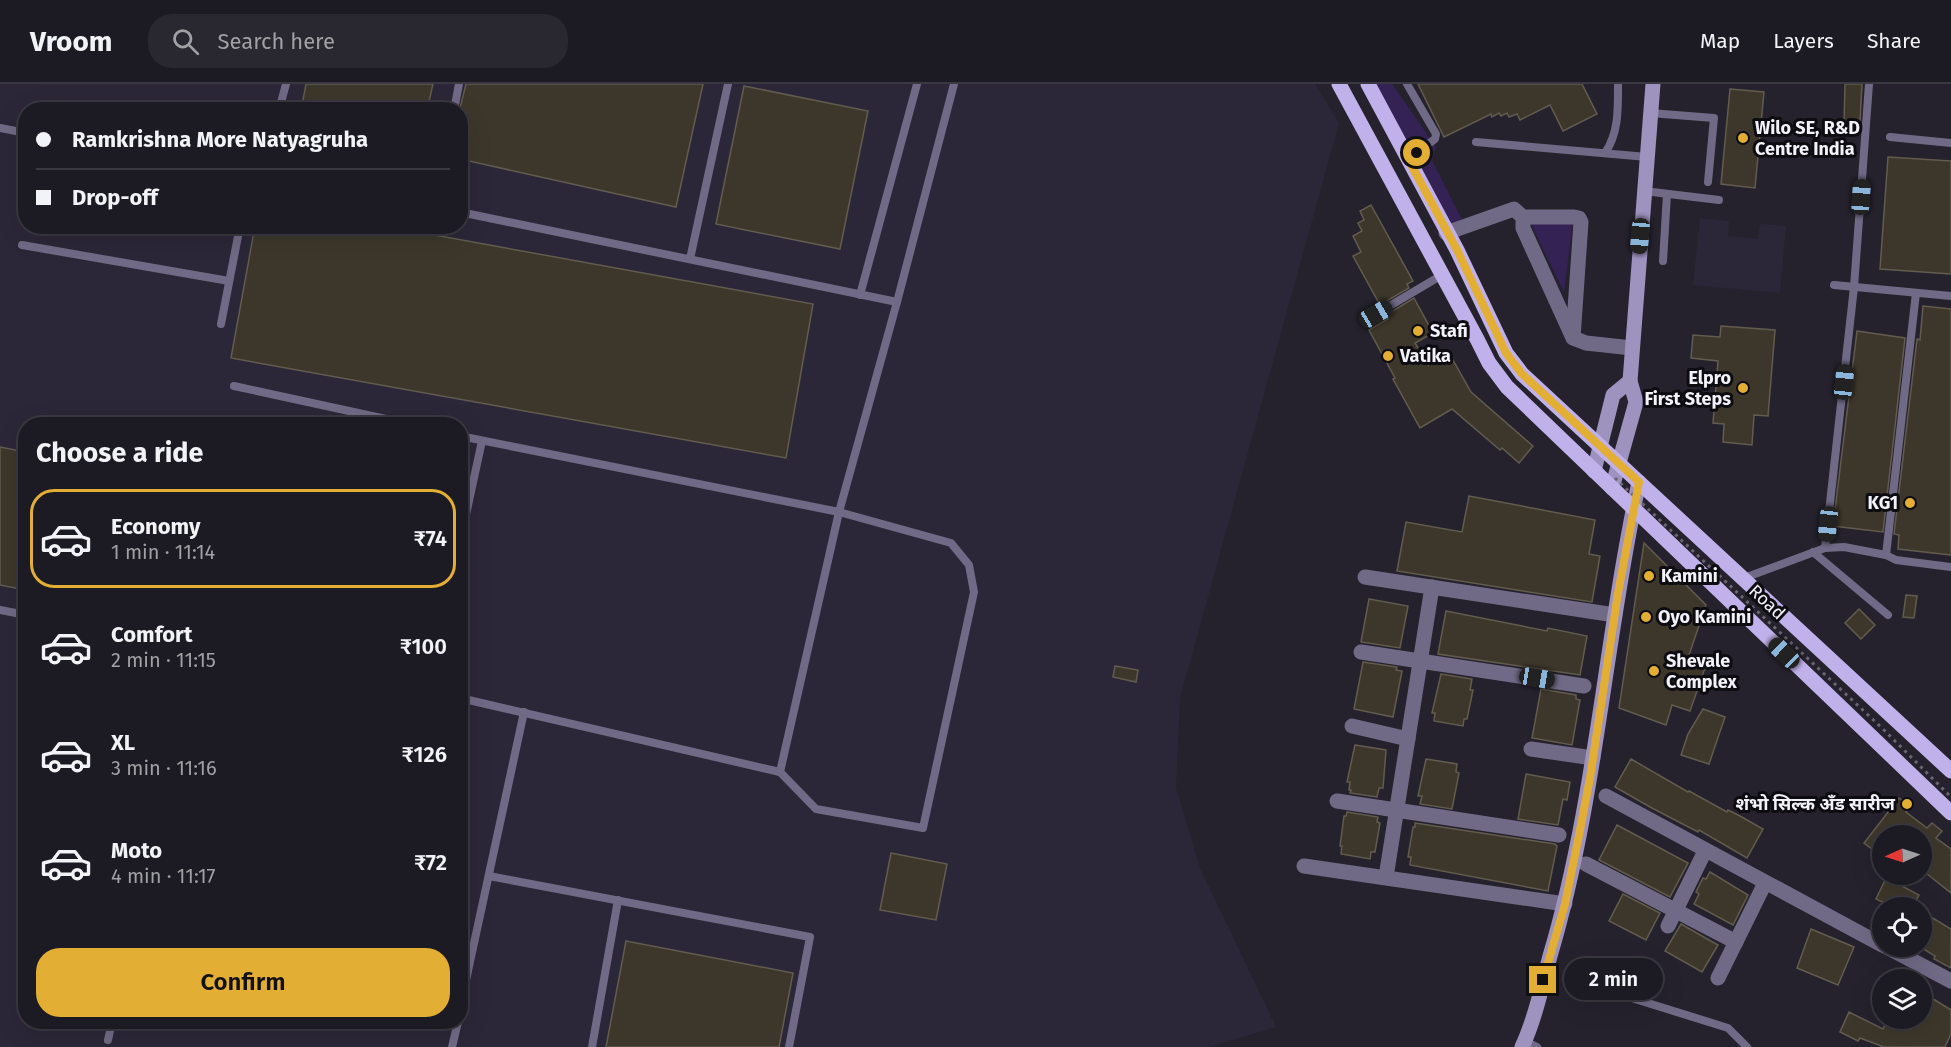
<!DOCTYPE html>
<meta charset="utf-8">
<style>
body{margin:0;font-family:"Fira Sans","Noto Sans Devanagari",sans-serif;background:#29272f;color:#f1f3f6;height:100vh;display:flex;flex-direction:column;font-size:22px;white-space:nowrap}
*{box-sizing:border-box;margin:0}
p{font-size:20px;color:#a0a1a5}
.icon{flex:none;width:33px;height:33px;fill:none;stroke:currentColor;stroke-width:2;stroke-linecap:round;stroke-linejoin:round}
.map{position:relative;flex:1;overflow:hidden}
.details{position:absolute;left:18px;top:333px;width:450px;height:612px;display:flex;flex-direction:column;background:#1c1a22;border-radius:24px;box-shadow:0 6px 24px #0002,0 0 0 2px #3a3840}
.details>*{flex:none}
.hud{position:absolute;left:18px;top:18px;width:450px;height:132px;border-radius:24px;box-shadow:0 6px 24px #0002,0 0 0 2px #3a3840;display:grid;align-content:center;height:132px;padding:0 18px;background:#1c1a22}
.needle{width:39px;rotate:267deg}
.buttons{position:absolute;left:1872px;top:741px;display:grid;gap:12px}
.buttons a{display:grid;place-items:center;width:60px;height:60px;border-radius:50%;background:#1c1a22;box-shadow:0 6px 24px #0002,0 0 0 2px #3a3840;font-size:30px}
.end{position:absolute;width:27px;height:27px;margin:-14px;border:8px solid #e2af34;background:#111;box-shadow:0 0 0 3px #111}
.from{border-radius:50%}
.bubble{position:absolute;height:42px;border-radius:21px;background:#1c1a22;box-shadow:0 6px 24px #0002,0 0 0 2px #3a3840;font-size:20px;font-weight:600;line-height:42px;text-align:center}
.car{position:absolute;width:18px;height:36px;margin:-18px -9px;border-radius:8px;box-shadow:0 0 4px 2px #0007;background:linear-gradient(#222 24%,#8ab4d8 0 40%,#222 0 76%,#8ab4d8 0 86%,#222 0)}
.hud b{display:flex;align-items:center;gap:21px;height:57px;font-size:22px}
.hud b+b{border-top:2px solid #3a3840}
.hud i{width:15px;height:15px;background:#f1f3f6}
ul{padding:0;list-style:none}
li{display:flex;align-items:center;gap:18px;height:99px;margin:0 12px 9px;padding:0 6px;border:3px solid transparent;border-radius:24px}
li div{flex:1}
li b{display:block;font-size:22px}
li em{font-style:normal;font-weight:600}
li.selected{border-color:#e2af34}
li>.icon{width:54px;height:54px;stroke-width:1.5}
h2{padding:0 18px;font-size:27px;line-height:72px}
.action{display:flex;gap:12px;margin-top:auto;padding:12px 18px}
.action a{flex:1;height:69px;border-radius:24px;background:#e2af34;color:#111;font-size:24px;font-weight:600;line-height:69px;text-align:center}
header{display:flex;align-items:center;gap:36px;box-sizing:border-box;height:84px;padding:0 30px;background:#1c1a22;border-bottom:2px solid #3a3840}
header strong{font-size:28px}
nav{display:flex;gap:33px;margin-inline-start:auto;font-size:21px}
.search{width:420px;height:54px;background:#29272f;display:flex;align-items:center;gap:15px;box-sizing:border-box;padding:0 21px;border-radius:24px;color:#a0a1a5;font-size:22px}
.map>svg:first-child{display:block}
.built{fill:#2c2738;fill-rule:evenodd}
.green{fill:#342255}
.building{fill:#3d372b;stroke:#625c4f;stroke-width:1.5}
.lines{fill:none;stroke-linecap:round;stroke-linejoin:round}
.lane{stroke:#716a86;stroke-width:8}
.street{stroke:#716a86;stroke-width:15}
.secondary{stroke:#9e92bf;stroke-width:15}
.primary{stroke:#c1b1eb;stroke-width:15}
.path-bridge{stroke:#696670;stroke-width:3;stroke-dasharray:3 4.5;stroke-linecap:butt}
.route{stroke:#e2af34;stroke-width:8}
.poi-dot{fill:#e2af34;stroke:#0d0c11;stroke-width:2}
.labels{text-anchor:middle;dominant-baseline:central;stroke-width:6;stroke-linejoin:round;paint-order:stroke}
.poi-label{font-size:18px;font-weight:bold;fill:#f3f1f9;stroke:#0d0c11;text-anchor:start}
.street-label{font-size:18px;fill:#f3f1f9;stroke:#0d0c11}
</style>
<header>
<strong>Vroom</strong>
<div class="search"><svg class="icon" aria-label="search" viewBox="0 0 24 24"><circle cx="10" cy="10" r="6"/><path d="M15 15l6 6"/></svg>Search here</div>
<nav><a>Map</a><a>Layers</a><a>Share</a></nav>
</header>
<div class="map">
<svg width="1951" height="963" viewBox="0 0 1951 963">
<rect width="100%" height="100%" fill="#25222d"/>
<g class="built">
<path d="M0,0H1315L1339,39L1180,614L1176,704L1200,784L1276,943L1209,963H0ZM26,26H460V142H26ZM26,340H460V938H26Z"/>
<path d="M1700,134L1729,137L1728,152L1758,155L1760,140L1786,142L1780,209L1693,201Z"/>
</g>
<g class="green">
<path d="M1369,0H1392L1436,63L1432,76L1468,148L1454,156Z"/>
<path d="M1573,136L1564,208L1530,138Z"/>
</g>
<g class="building">
<path d="M306,0H433L427,26H301Z"/>
<path d="M466,0H703L676,123L460,75V24Z"/>
<path d="M1418,0H1582L1597,30L1563,47L1550,21L1520,36L1517,30L1509,33L1507,29L1501,32L1499,29L1492,33L1491,30L1444,53Z"/>
<path d="M1845,0H1862L1860,38H1844Z"/>
<path d="M744,2L868,27L840,165L716,140Z"/>
<path d="M1730,5L1764,8L1755,104L1721,100Z"/>
<path d="M1888,73L1951,77V190L1880,185Z"/>
<path d="M1371,121L1413,197L1407,200L1409,204L1380,221L1353,172L1361,168L1353,152L1362,147L1358,139L1364,136L1360,127Z"/>
<path d="M255,142H385L813,220L786,374L231,274Z"/>
<path d="M1414,214L1433,249L1415,259L1428,281L1449,269L1471,308L1533,362L1519,379L1502,364L1500,366L1452,325L1420,344L1393,295L1395,294L1369,246L1388,235L1386,231Z"/>
<path d="M1923,222L1951,225V471L1898,465L1899,451L1894,450L1917,255L1920,256Z"/>
<path d="M1721,242L1775,246L1768,332L1754,331L1752,361L1723,358L1724,340L1713,339L1718,277L1691,274L1693,251L1720,253Z"/>
<path d="M1857,247L1905,254L1883,448L1833,442Z"/>
<path d="M0,363L26,368V506L0,501Z"/>
<path d="M1469,412L1595,436L1589,470L1600,472L1592,518L1397,487L1406,438L1462,448Z"/>
<path d="M1644,459L1706,521L1688,574L1706,581L1690,627L1672,621L1666,641L1619,624Z"/>
<path d="M1906,511L1917,512L1914,534L1903,533Z"/>
<path d="M1369,515L1408,522L1400,564L1361,558Z"/>
<path d="M1859,525L1875,541L1861,555L1845,539Z"/>
<path d="M1446,527L1547,547L1548,544L1587,552L1580,591L1438,570Z"/>
<path d="M1363,578L1397,583L1396,586L1402,587L1393,633L1354,625Z"/>
<path d="M1115,582L1138,586L1136,598L1113,593Z"/>
<path d="M1441,590L1472,595L1470,606H1473L1467,635H1464L1463,642L1434,637L1435,629H1432Z"/>
<path d="M1541,605L1576,611V615L1580,616L1572,661L1532,654Z"/>
<path d="M1703,625L1725,633L1709,680L1681,671L1688,650Z"/>
<path d="M1355,661L1386,666L1383,704H1379L1377,713L1350,709L1351,706H1349L1350,698H1347Z"/>
<path d="M1426,675L1457,680L1456,688L1459,689L1452,725L1420,720L1422,712H1418Z"/>
<path d="M1631,675L1688,708L1689,707L1727,728L1728,726L1740,732L1763,745L1747,774L1699,746L1698,748L1650,723L1615,703Z"/>
<path d="M1526,690L1570,698L1567,716L1563,715L1558,741L1518,735Z"/>
<path d="M1899,714L1910,722L1906,728L1927,744L1932,739L1942,747L1936,754L1951,765V809L1922,786V752H1882V760L1876,768L1864,759Z"/>
<path d="M1347,728L1378,733L1377,738L1380,739L1375,768H1371L1370,775L1341,770L1342,762H1340L1344,732H1346Z"/>
<path d="M1415,739L1555,760L1557,762L1548,807L1410,781L1411,773H1408L1413,743H1415Z"/>
<path d="M1617,741L1688,779L1670,813L1599,776Z"/>
<path d="M891,769L947,780L936,836L880,826Z"/>
<path d="M1710,788L1748,811L1733,841L1694,820L1699,810L1696,808L1703,794L1706,795Z"/>
<path d="M1888,790H1908L1900,801L1919,811L1912,824H1894L1876,815Z"/>
<path d="M1623,810L1660,829L1646,856L1609,837Z"/>
<path d="M1926,830L1951,845V884L1934,875L1935,872L1922,864V838Z"/>
<path d="M1681,840L1718,861L1702,888L1665,867Z"/>
<path d="M1811,845L1854,863L1838,901L1797,884Z"/>
<path d="M626,857L793,889L779,963H606Z"/>
<path d="M1922,908L1951,926V950L1945,963H1884L1860,954L1858,957L1840,948L1849,928L1883,945L1887,936L1910,945L1911,934H1922Z"/>
</g>
<g class="lines">
<g class="lane">
<path d="M1407,0L1436,50L1435,55L1408,75"/>
<path d="M279,26L286,0"/>
<path d="M454,26L459,0"/>
<path d="M1650,29L1714,34L1708,98"/>
<path d="M0,44L26,49"/>
<path d="M1890,53L1951,59"/>
<path d="M1476,58L1647,73"/>
<path d="M1605,69C1619,49 1618,24 1618,0"/>
<path d="M1644,107L1719,116"/>
<path d="M460,128L897,218"/>
<path d="M22,161L229,197"/>
<path d="M690,175L728,0"/>
<path d="M1663,177L1667,110"/>
<path d="M1834,201L1951,212"/>
<path d="M860,211L917,0"/>
<path d="M1376,230L1442,191"/>
<path d="M221,240L240,142"/>
<path d="M234,302L409,340"/>
<path d="M460,352L839,428L951,459L969,481L974,508L923,744L816,725L780,688L460,614"/>
<path d="M460,458L482,357"/>
<path d="M1825,464L1854,203L1869,0"/>
<path d="M1813,468L1888,531"/>
<path d="M1886,471L1916,209"/>
<path d="M1744,494L1825,464L1844,463L1886,471L1896,476L1951,483"/>
<path d="M0,526L26,531"/>
<path d="M780,688L839,428L897,218L954,0"/>
<path d="M489,792L810,853L789,963"/>
<path d="M1603,905L1728,944L1747,963"/>
<path d="M460,924L524,628"/>
<path d="M108,956L112,938"/>
<path d="M1525,957L1537,963"/>
<path d="M452,963L458,938"/>
<path d="M592,963L618,816"/>
</g>
<g class="street">
<path d="M1446,149L1514,125L1525,135"/>
<path d="M1573,254L1581,138L1579,134L1574,133H1527L1523,138V144L1573,254L1586,259L1632,264"/>
<path d="M1365,493L1615,531"/>
<path d="M1361,568L1584,602"/>
<path d="M1352,642L1408,655"/>
<path d="M1531,665L1593,674"/>
<path d="M1606,712L1882,861"/>
<path d="M1337,717L1559,751"/>
<path d="M1586,780L1736,858"/>
<path d="M1304,782L1565,820"/>
<path d="M1386,793L1432,503"/>
<path d="M1668,842L1705,767"/>
<path d="M1885,862L1951,897"/>
<path d="M1718,894L1765,799"/>
</g>
<g class="secondary">
<path d="M1594,387L1613,311L1630,297"/>
<path d="M1612,404L1636,318L1630,297L1653,0"/>
<path d="M1522,963C1535,935 1542,902 1550,872C1596,717 1605,555 1639,398"/>
</g>
<g class="primary">
<path d="M1339,0L1477,255L1489,279L1507,303L1951,729"/>
<path d="M1368,0L1457,166L1506,269L1522,290L1951,687"/>
</g>
<path class="path-bridge" d="M1615,394L1883,645L1951,713"/>
</g>
<g class="lines">
<path class="route" d="M1417,69L1408,75L1457,166L1506,269L1522,290L1639,398L1618,509L1590,694L1579,751L1565,820L1543,896"/>
</g>
<g class="poi-dot">
<circle cx="1743" cy="54" r="6"/>
<circle cx="1418" cy="247" r="6"/>
<circle cx="1388" cy="272" r="6"/>
<circle cx="1743" cy="304" r="6"/>
<circle cx="1910" cy="419" r="6"/>
<circle cx="1649" cy="492" r="6"/>
<circle cx="1646" cy="533" r="6"/>
<circle cx="1654" cy="587" r="6"/>
<circle cx="1907" cy="720" r="6"/>
</g>
<g class="labels">
<g class="poi-label">
<text x="1755" y="44">Wilo SE, R&amp;D<tspan x="1755" dy="21">Centre India</tspan></text>
<text x="1430" y="247">Stafi</text>
<text x="1400" y="272">Vatika</text>
<text x="1731" y="294" text-anchor="end">Elpro<tspan x="1731" dy="21">First Steps</tspan></text>
<text x="1898" y="419" text-anchor="end">KG1</text>
<text x="1661" y="492">Kamini</text>
<text x="1658" y="533">Oyo Kamini</text>
<text x="1666" y="577">Shevale<tspan x="1666" dy="21">Complex</tspan></text>
<text x="1895" y="720" text-anchor="end">शंभो सिल्क अँड सारीज</text>
</g>
<g class="street-label">
<text transform="translate(1767 518) rotate(43)">Road</text>
</g>
</g>
</svg>
<div class="buttons">
<a><svg class="needle" viewBox="-14 -14 28 28"><path d="M0-13l5 13h-10z" fill="#e53935"/><path d="M0 13l5-13h-10z" fill="#a0a1a5"/></svg></a>
<a><svg class="icon" aria-label="locate" viewBox="0 0 24 24"><circle cx="12" cy="12" r="6"/><path d="M12 2v4M12 18v4M2 12h4M18 12h4"/></svg></a>
<a><svg class="icon" aria-label="layers" viewBox="0 0 24 24"><path d="M12 4l9 5-9 5-9-5zM3 14l9 5 9-5"/></svg></a>
</div>
<i class="end from" style="left:1417px;top:69px"></i>
<i class="end" style="left:1543px;top:896px"></i>
<div class="bubble" style="left:1564px;top:874px;width:99px">2 min</div>
<i class="car" style="left:1861px;top:113px;rotate:4deg"></i>
<i class="car" style="left:1640px;top:152px;rotate:185deg"></i>
<i class="car" style="left:1376px;top:230px;rotate:60deg"></i>
<i class="car" style="left:1844px;top:298px;rotate:6deg"></i>
<i class="car" style="left:1828px;top:440px;rotate:186deg"></i>
<i class="car" style="left:1784px;top:569px;rotate:314deg"></i>
<i class="car" style="left:1537px;top:594px;rotate:99deg"></i>
<div class="hud">
<b><i class="from"></i>Ramkrishna More Natyagruha</b>
<b><i></i>Drop-off</b>
</div>
<section class="details">
<h2>Choose a ride</h2>
<ul>
<li class="selected"><svg class="icon" aria-label="car" viewBox="0 0 24 24"><path d="M5 17H2v-5l4-1 3-4h7l3 4 3 1v5h-3M9 17h6M6 11h13"/><circle cx="7" cy="17" r="2"/><circle cx="17" cy="17" r="2"/></svg><div><b>Economy</b><p>1 min · 11:14</p></div><em>₹74</em></li>
<li><svg class="icon" aria-label="car" viewBox="0 0 24 24"><path d="M5 17H2v-5l4-1 3-4h7l3 4 3 1v5h-3M9 17h6M6 11h13"/><circle cx="7" cy="17" r="2"/><circle cx="17" cy="17" r="2"/></svg><div><b>Comfort</b><p>2 min · 11:15</p></div><em>₹100</em></li>
<li><svg class="icon" aria-label="car" viewBox="0 0 24 24"><path d="M5 17H2v-5l4-1 3-4h7l3 4 3 1v5h-3M9 17h6M6 11h13"/><circle cx="7" cy="17" r="2"/><circle cx="17" cy="17" r="2"/></svg><div><b>XL</b><p>3 min · 11:16</p></div><em>₹126</em></li>
<li><svg class="icon" aria-label="car" viewBox="0 0 24 24"><path d="M5 17H2v-5l4-1 3-4h7l3 4 3 1v5h-3M9 17h6M6 11h13"/><circle cx="7" cy="17" r="2"/><circle cx="17" cy="17" r="2"/></svg><div><b>Moto</b><p>4 min · 11:17</p></div><em>₹72</em></li>
</ul>
<div class="action"><a>Confirm</a></div>
</section>
</div>
